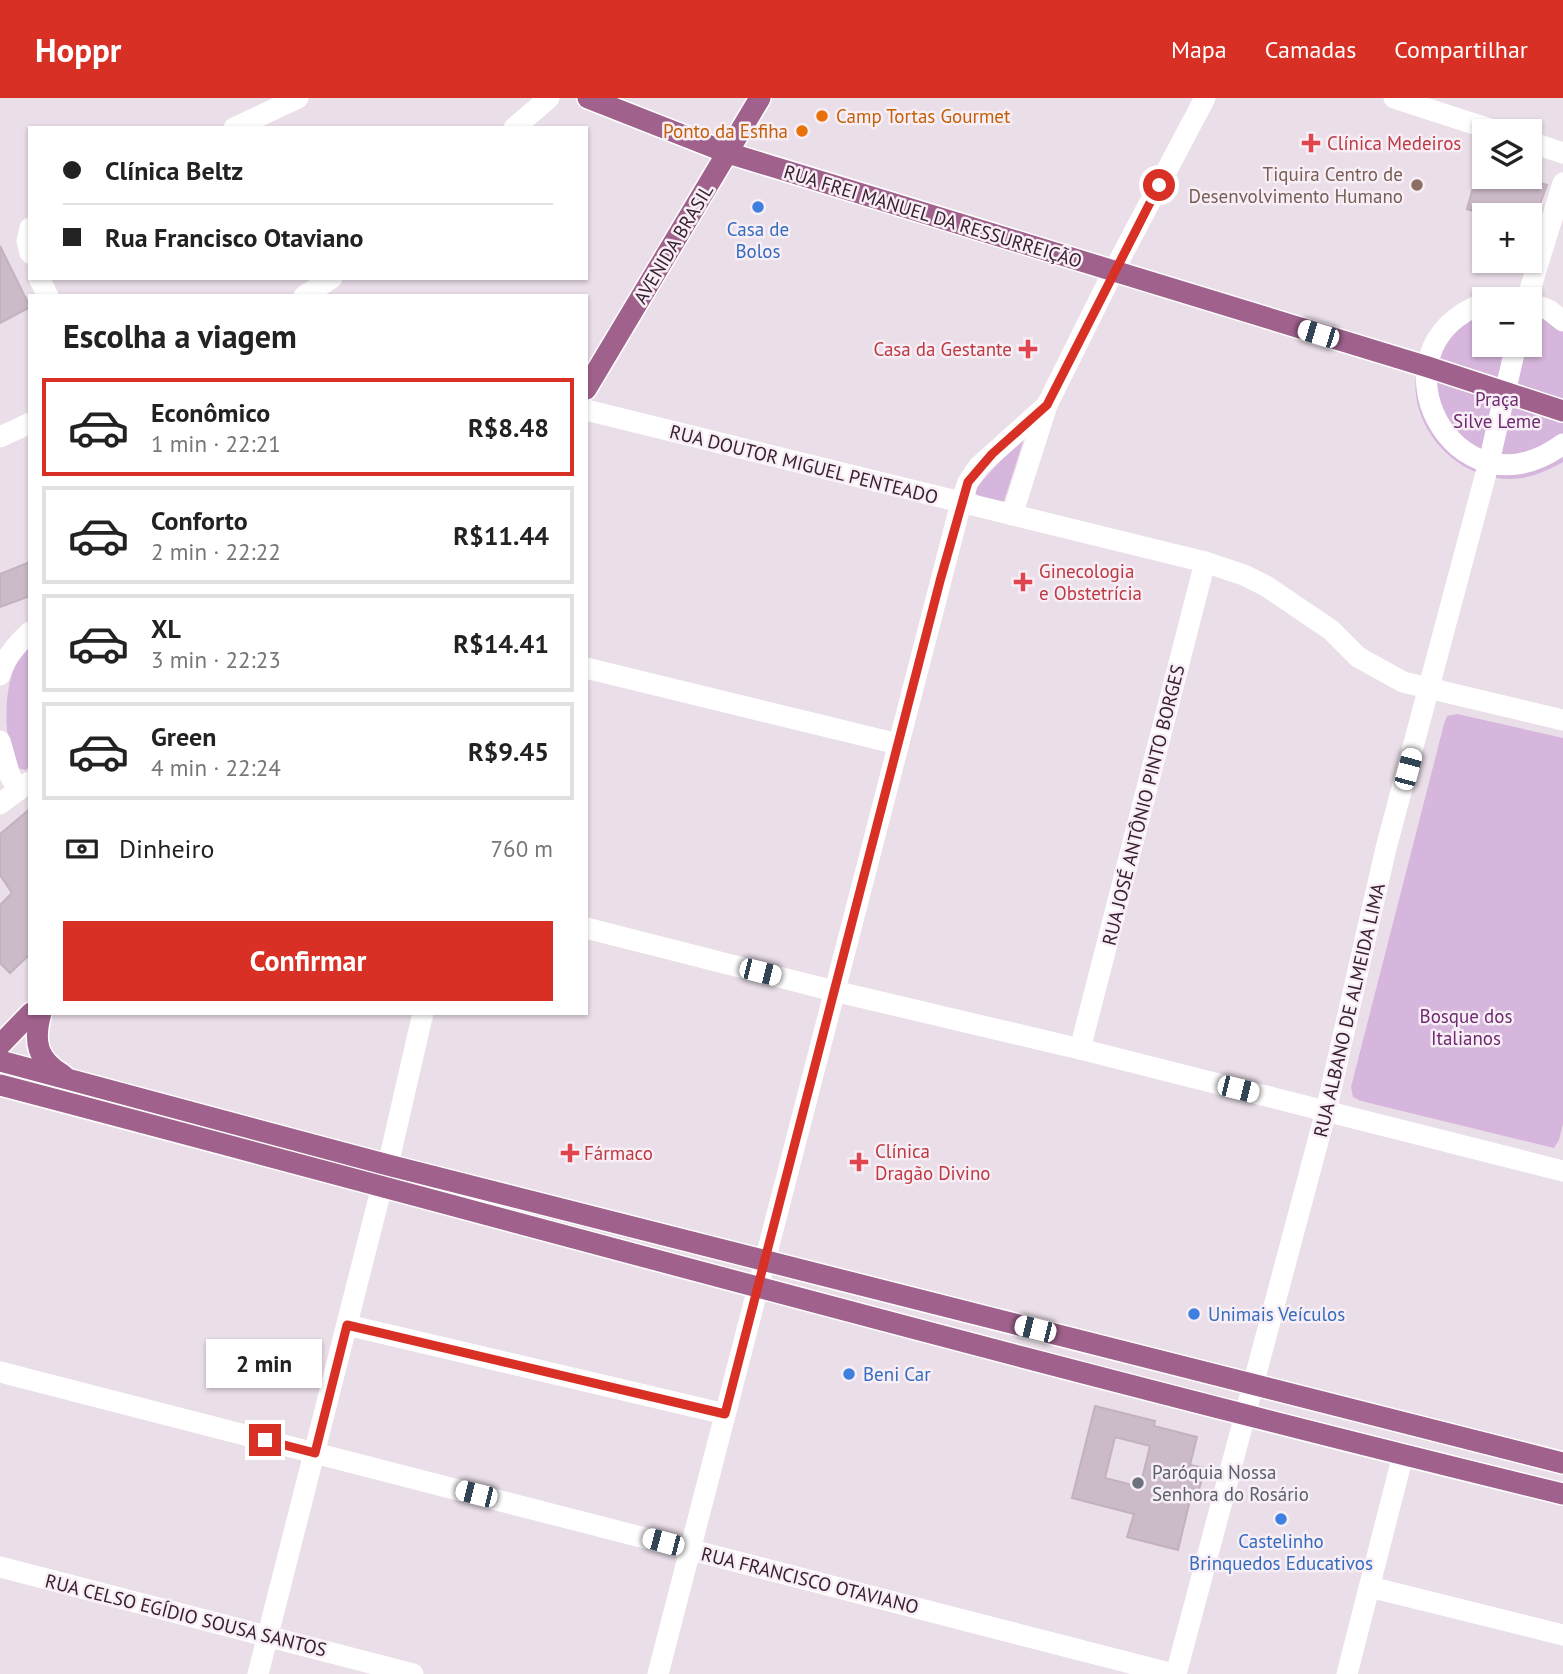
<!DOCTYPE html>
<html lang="pt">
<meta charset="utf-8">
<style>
body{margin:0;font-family:"PT Sans",sans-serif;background:#f2f2f2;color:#222;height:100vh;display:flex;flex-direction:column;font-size:26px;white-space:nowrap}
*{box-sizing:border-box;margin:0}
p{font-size:23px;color:#767676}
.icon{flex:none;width:38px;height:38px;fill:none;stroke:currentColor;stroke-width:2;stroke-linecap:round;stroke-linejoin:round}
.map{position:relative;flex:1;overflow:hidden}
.details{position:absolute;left:28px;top:196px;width:560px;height:721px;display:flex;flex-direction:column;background:#fff;border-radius:0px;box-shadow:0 2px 5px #0004}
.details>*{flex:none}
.guide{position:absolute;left:28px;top:28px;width:560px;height:154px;border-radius:0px;box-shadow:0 2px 5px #0004;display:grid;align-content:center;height:154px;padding:0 35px;background:#fff}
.controls{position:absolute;left:1472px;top:21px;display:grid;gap:14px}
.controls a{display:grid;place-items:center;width:70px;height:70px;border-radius:0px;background:#fff;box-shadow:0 2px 5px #0004;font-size:35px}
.end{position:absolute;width:32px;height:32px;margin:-16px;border:9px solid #d93025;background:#fff;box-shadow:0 0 0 4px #fff}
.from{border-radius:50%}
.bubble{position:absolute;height:49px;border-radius:0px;background:#fff;box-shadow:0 2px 5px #0004;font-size:23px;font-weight:700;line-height:49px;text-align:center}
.car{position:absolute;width:21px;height:42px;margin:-21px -10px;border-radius:9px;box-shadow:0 0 5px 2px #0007;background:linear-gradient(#fff 24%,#345 0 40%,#fff 0 76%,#345 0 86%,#fff 0)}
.guide b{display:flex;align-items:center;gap:24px;height:66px;font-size:26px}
.guide b+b{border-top:2px solid #e0e0e0}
.guide i{width:18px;height:18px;background:#222}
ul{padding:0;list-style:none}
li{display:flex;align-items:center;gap:21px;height:98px;margin:0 14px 10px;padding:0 21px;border:4px solid #e0e0e0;border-radius:0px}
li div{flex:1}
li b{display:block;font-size:26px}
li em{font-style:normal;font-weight:700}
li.current{border-color:#d93025}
li>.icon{width:63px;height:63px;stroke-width:1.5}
h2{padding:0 35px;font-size:32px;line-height:84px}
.pay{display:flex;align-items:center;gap:18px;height:77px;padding:0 35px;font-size:26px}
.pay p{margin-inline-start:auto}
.cta{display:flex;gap:14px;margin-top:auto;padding:14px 35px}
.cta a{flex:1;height:80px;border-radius:0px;background:#d93025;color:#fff;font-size:28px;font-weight:700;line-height:80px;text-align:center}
header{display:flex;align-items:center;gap:42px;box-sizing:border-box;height:98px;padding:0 35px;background:#d93025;color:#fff}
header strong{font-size:33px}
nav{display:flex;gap:38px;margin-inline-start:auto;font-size:24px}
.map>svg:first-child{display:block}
.green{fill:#d6b6dc;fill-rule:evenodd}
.building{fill:#cbbbc8;stroke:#c3b1c0;stroke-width:2;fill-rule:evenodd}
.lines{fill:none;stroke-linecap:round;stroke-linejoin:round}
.major-casing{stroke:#fff;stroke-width:24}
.minor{stroke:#fff;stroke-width:21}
.major{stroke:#a0628c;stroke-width:21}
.route{stroke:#d93025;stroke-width:9}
.food-dot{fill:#e8710a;stroke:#f7eef6;stroke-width:2.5}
.health-dot{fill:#e0444e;stroke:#f7eef6;stroke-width:2.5}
.education-dot{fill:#8d6e63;stroke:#f7eef6;stroke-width:2.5}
.shop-dot{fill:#3f7fe0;stroke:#f7eef6;stroke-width:2.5}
.worship-dot{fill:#6b7280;stroke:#f7eef6;stroke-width:2.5}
.labels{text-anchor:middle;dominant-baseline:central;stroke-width:5;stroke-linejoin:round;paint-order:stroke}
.food-label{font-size:19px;fill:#c56008;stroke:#f7eef6;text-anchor:start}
.health-label{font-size:19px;fill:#be3a42;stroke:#f7eef6;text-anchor:start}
.education-label{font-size:19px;fill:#785e54;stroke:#f7eef6;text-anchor:end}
.street-label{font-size:19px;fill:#3a2031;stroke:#f7eef6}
.shop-label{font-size:19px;fill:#366cbe;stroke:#f7eef6}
.park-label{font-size:19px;fill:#6f2a71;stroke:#f7eef6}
.worship-label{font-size:19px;fill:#5b616d;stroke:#f7eef6;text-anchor:start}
</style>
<header>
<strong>Hoppr</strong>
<nav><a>Mapa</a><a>Camadas</a><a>Compartilhar</a></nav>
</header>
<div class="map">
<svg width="1563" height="1576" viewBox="0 0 1563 1576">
<rect width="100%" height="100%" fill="#eadee8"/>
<g class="green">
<path d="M1521,193L1563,210V364C1546,373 1528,382 1508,381C1456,380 1410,330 1416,278C1417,268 1425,257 1429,248C1432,241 1435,231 1440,224C1457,199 1494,194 1521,193ZM1484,201H1530V247H1484Z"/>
<path d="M1026,334L1004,403C995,405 982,401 976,396V390Z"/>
<path d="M30,548V668L25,672L17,670C4,645 3,598 14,571C17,563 24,556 30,548Z"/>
<path d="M1457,616L1563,640V1026L1559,1042L1554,1050L1361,1003L1353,999L1351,989L1444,626L1447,618Z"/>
</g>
<g class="building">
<path d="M1476,79H1520L1547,87L1536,117H1486L1467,111Z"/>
<path d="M0,148L30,209L0,225Z"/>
<path d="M30,464V498L0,509V476Z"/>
<path d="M30,711V856L10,875L0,865V807L12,795L0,777V736Z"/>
<path d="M1095,1308L1155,1323L1154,1328L1197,1339L1190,1367L1205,1370L1198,1395L1192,1394L1178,1452L1127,1439L1134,1416L1072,1400ZM1115,1339L1150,1348L1140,1389L1105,1380Z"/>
</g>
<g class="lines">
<defs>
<g id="major">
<path d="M588,0L728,55L1428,269L1563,313"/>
<path d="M586,291L760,0"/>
<path d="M41,915C33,944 37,962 63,977"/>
<path d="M0,947L31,915"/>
<path d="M0,963L388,1067L1563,1365"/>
<path d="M0,987C521,1124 1040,1269 1563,1396"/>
</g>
</defs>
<use href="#major" class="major-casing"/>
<g class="minor">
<path d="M1394,0L1496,33"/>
<path d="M234,30L298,0"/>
<path d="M514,30L549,0"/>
<path d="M1530,44L1563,55"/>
<path d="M30,130L27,143L30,155"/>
<path d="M39,180L48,198"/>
<path d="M304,198L332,180"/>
<path d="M1527,201L1563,85"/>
<path d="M1484,205C1363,250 1454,426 1563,346"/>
<path d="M1530,205L1549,212L1563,223"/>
<path d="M586,312L1205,464L1244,477L1266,488L1331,532L1358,559L1403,584L1563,622"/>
<path d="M0,339L30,325"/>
<path d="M1012,417L1047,307L1113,174L1205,0"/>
<path d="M586,570L898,646"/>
<path d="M0,577C4,561 18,545 30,534"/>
<path d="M0,643L10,678L19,692"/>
<path d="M0,706L29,684"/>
<path d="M586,830L834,893L1080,951L1563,1073"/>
<path d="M1080,951L1205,464"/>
<path d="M388,1067L423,915"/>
<path d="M347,1227L725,1316"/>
<path d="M0,1274L1173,1576"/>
<path d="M0,1469L413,1576"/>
<path d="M1370,1489L1563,1537"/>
<path d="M258,1576L382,1088"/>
<path d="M658,1576L961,405L968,384L979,368L1047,307"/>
<path d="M1176,1576L1326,1013L1386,750L1489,364L1516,247"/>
<path d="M1347,1576L1403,1357"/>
</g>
<use href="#major" class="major"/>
</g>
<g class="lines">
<path class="route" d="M265,1342L315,1355L347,1227L725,1316L940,483L968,384L992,356L1047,307L1159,87"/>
</g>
<g class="food-dot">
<circle cx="822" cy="18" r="7"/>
<circle cx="802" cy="33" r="7"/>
</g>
<g class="health-dot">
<path d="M1307.5 34.5h7v7h7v7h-7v7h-7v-7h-7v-7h7z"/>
<path d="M1024.5 240.5h7v7h7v7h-7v7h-7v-7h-7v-7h7z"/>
<path d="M1019.5 473.5h7v7h7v7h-7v7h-7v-7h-7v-7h7z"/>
<path d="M566.5 1044.5h7v7h7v7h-7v7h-7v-7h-7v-7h7z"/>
<path d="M855.5 1053.5h7v7h7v7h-7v7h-7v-7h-7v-7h7z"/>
</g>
<circle class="education-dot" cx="1417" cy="87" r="7"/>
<g class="shop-dot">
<circle cx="758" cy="109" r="7"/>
<circle cx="1194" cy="1216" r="7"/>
<circle cx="849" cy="1276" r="7"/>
<circle cx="1281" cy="1421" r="7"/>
</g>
<circle class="worship-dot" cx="1138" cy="1385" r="7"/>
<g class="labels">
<g class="food-label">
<text x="836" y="18">Camp Tortas Gourmet</text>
<text x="788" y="33" text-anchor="end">Ponto da Esfiha</text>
</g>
<g class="health-label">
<text x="1327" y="45">Clínica Medeiros</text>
<text x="1012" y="251" text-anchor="end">Casa da Gestante</text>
<text x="1039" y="473">Ginecologia<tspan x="1039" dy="22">e Obstetrícia</tspan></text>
<text x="875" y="1053">Clínica<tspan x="875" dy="22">Dragão Divino</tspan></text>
<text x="584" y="1055">Fármaco</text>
</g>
<g class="education-label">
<text x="1403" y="76">Tiquira Centro de<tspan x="1403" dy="22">Desenvolvimento Humano</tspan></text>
</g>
<g class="street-label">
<text transform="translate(933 118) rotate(17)">RUA FREI MANUEL DA RESSURREIÇÃO</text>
<text transform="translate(673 146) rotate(-59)">AVENIDA BRASIL</text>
<text transform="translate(804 366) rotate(14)">RUA DOUTOR MIGUEL PENTEADO</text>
<text transform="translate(1143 707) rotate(-76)">RUA JOSÉ ANTÔNIO PINTO BORGES</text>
<text transform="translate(1349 912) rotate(-77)">RUA ALBANO DE ALMEIDA LIMA</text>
<text transform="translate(810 1482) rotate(14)">RUA FRANCISCO OTAVIANO</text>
<text transform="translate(186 1517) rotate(14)">RUA CELSO EGÍDIO SOUSA SANTOS</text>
</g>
<g class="shop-label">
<text x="758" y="131">Casa de<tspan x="758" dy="22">Bolos</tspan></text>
<text x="1208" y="1216" text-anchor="start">Unimais Veículos</text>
<text x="863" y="1276" text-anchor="start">Beni Car</text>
<text x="1281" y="1443">Castelinho<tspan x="1281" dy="22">Brinquedos Educativos</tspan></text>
</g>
<g class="park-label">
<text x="1497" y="301">Praça<tspan x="1497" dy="22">Silve Leme</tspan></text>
<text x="1466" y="918">Bosque dos<tspan x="1466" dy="22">Italianos</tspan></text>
</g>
<g class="worship-label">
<text x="1152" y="1374">Paróquia Nossa<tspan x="1152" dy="22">Senhora do Rosário</tspan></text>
</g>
</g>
</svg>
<div class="controls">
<a><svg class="icon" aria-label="layers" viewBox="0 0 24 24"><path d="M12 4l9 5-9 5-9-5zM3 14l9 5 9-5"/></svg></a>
<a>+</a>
<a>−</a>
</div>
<i class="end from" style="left:1159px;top:87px"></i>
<i class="end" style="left:265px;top:1342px"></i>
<div class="bubble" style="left:206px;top:1241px;width:116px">2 min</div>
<i class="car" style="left:1318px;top:236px;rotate:287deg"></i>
<i class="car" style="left:1408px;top:671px;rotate:15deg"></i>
<i class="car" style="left:760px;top:874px;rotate:104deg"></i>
<i class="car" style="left:1238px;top:991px;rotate:104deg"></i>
<i class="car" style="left:1035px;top:1231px;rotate:284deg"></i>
<i class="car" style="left:476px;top:1396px;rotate:284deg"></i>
<i class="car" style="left:663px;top:1444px;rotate:285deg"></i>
<div class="guide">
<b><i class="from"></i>Clínica Beltz</b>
<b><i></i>Rua Francisco Otaviano</b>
</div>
<section class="details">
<h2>Escolha a viagem</h2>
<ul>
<li class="current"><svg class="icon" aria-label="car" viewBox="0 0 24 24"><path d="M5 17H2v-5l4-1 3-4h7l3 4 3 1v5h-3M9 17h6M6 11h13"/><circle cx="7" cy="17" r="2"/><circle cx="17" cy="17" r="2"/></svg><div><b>Econômico</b><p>1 min · 22:21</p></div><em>R$8.48</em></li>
<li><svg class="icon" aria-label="car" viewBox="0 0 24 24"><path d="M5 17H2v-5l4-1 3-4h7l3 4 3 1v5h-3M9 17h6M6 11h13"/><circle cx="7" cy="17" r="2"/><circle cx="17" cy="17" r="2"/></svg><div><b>Conforto</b><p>2 min · 22:22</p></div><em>R$11.44</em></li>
<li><svg class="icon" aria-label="car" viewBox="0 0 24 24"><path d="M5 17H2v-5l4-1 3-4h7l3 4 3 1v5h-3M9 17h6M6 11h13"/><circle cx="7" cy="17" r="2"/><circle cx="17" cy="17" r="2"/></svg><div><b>XL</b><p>3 min · 22:23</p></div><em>R$14.41</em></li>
<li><svg class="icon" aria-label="car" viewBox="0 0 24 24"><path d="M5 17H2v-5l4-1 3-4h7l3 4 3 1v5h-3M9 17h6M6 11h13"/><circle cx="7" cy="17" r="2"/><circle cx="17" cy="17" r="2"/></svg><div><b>Green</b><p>4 min · 22:24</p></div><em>R$9.45</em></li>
</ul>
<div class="pay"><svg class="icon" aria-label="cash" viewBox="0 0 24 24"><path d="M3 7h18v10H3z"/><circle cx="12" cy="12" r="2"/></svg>Dinheiro<p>760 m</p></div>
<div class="cta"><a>Confirmar</a></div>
</section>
</div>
